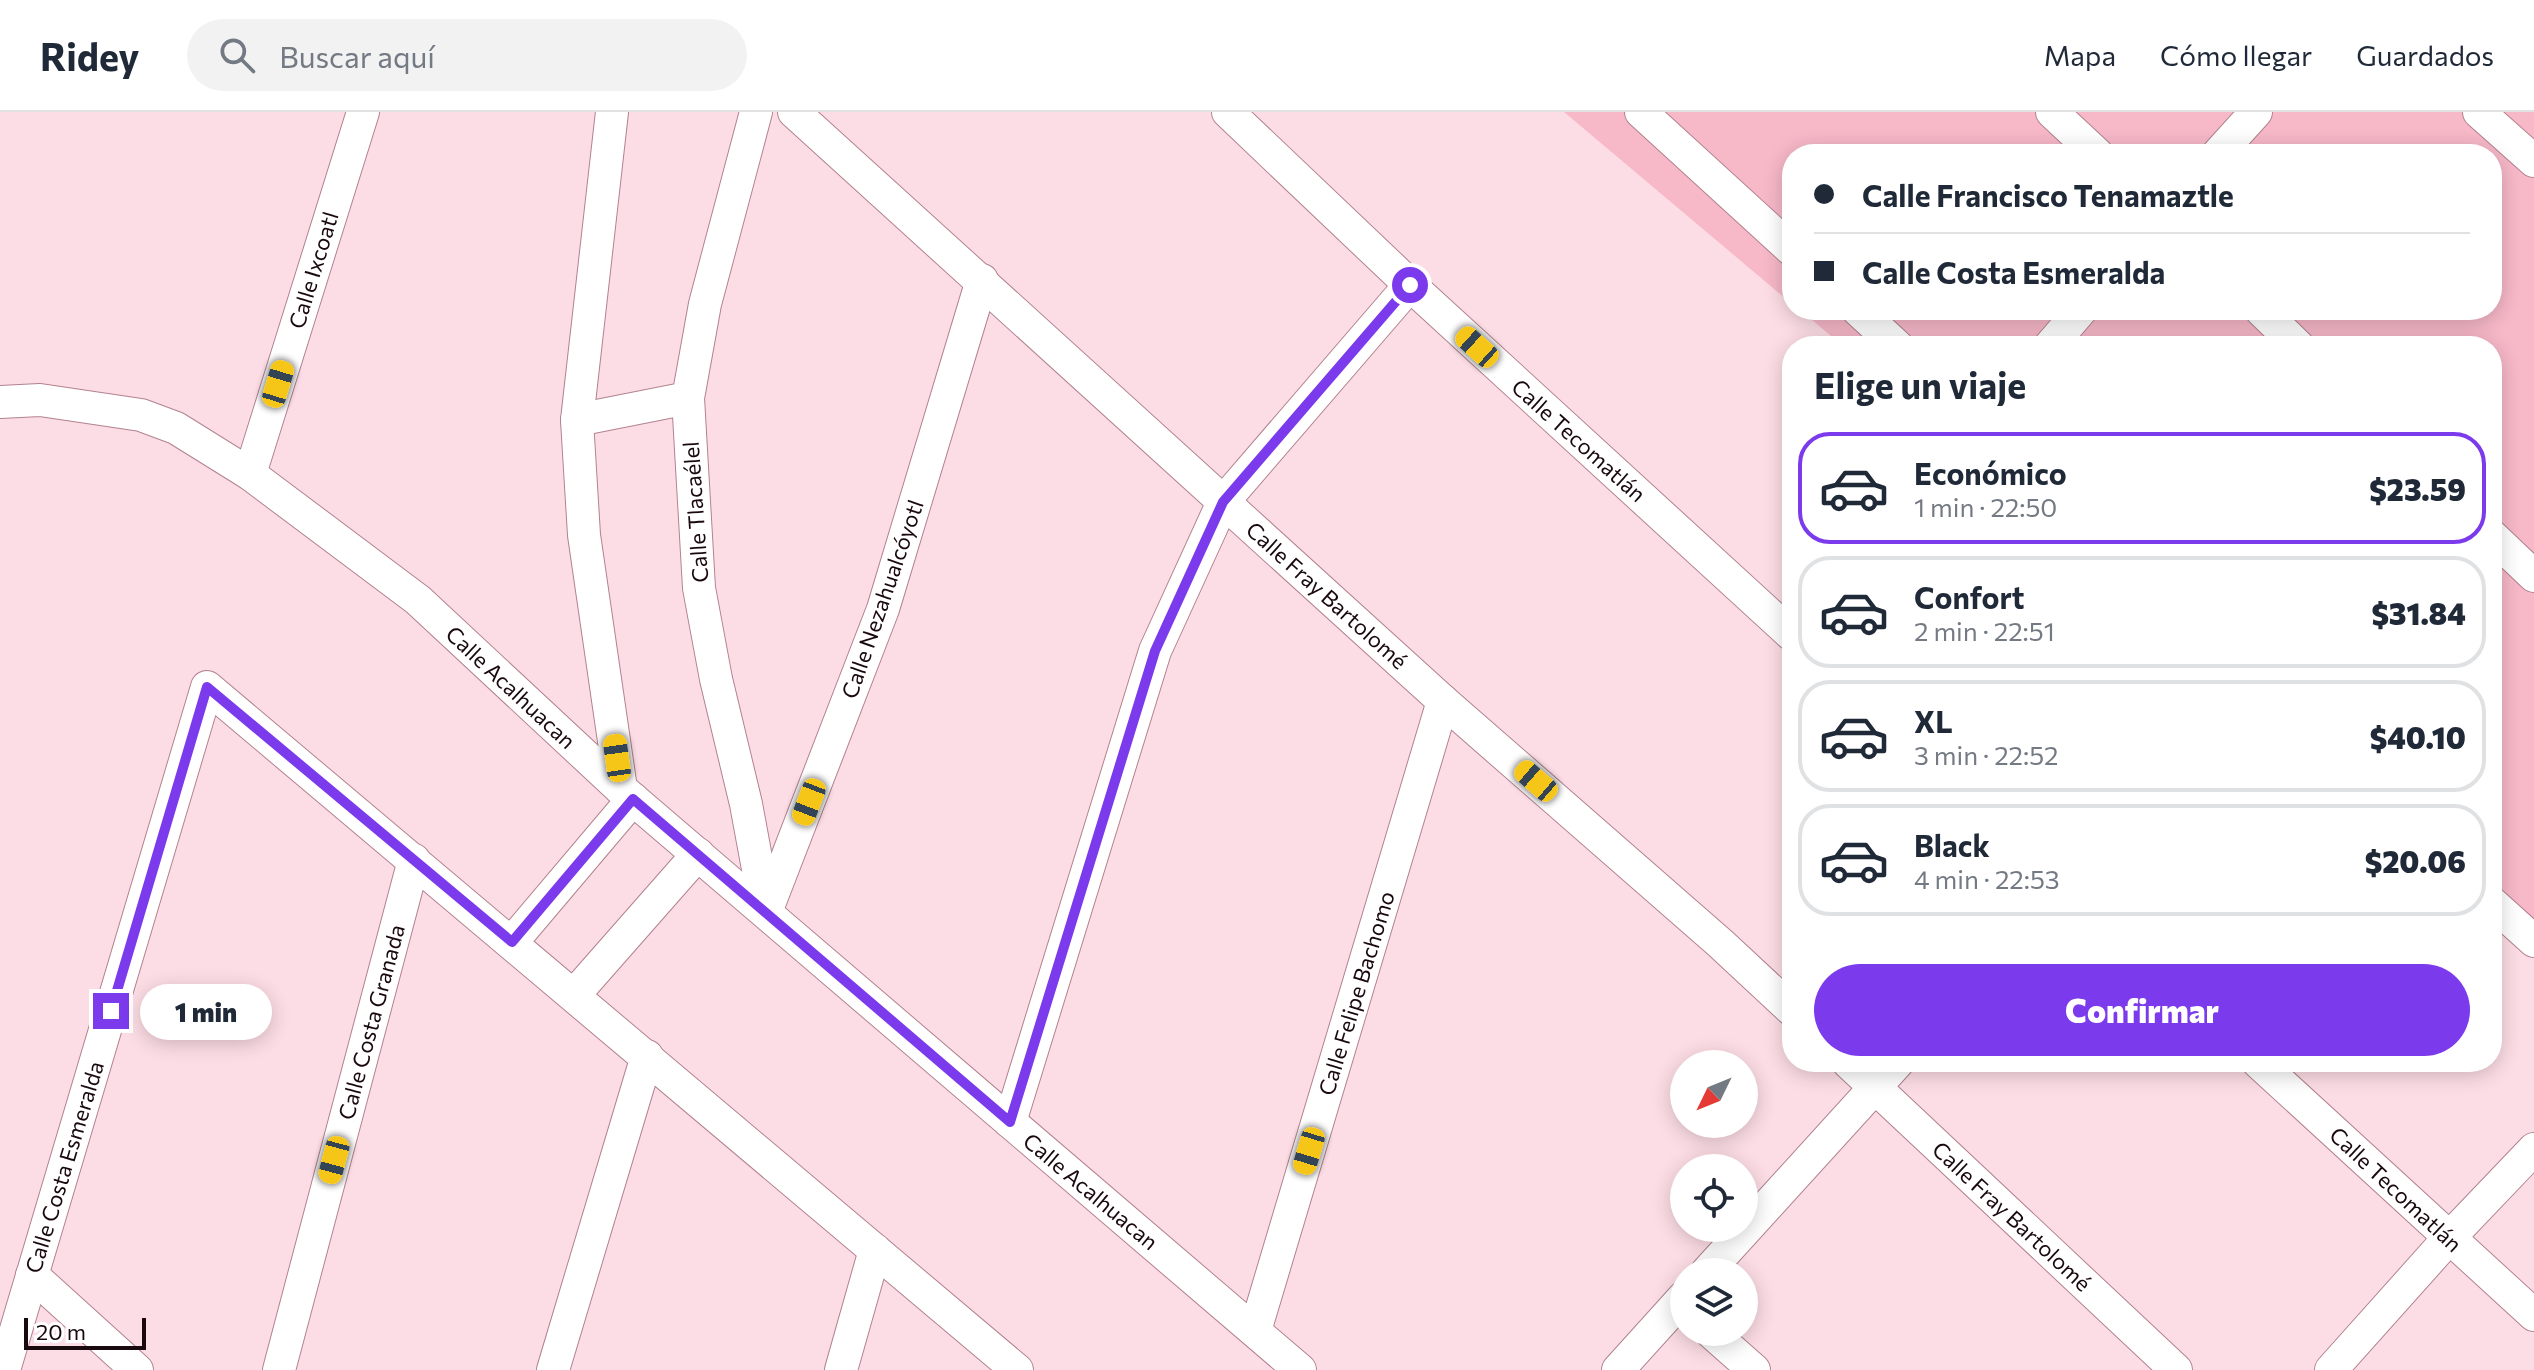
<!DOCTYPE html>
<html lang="es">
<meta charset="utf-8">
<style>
body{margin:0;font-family:Commissioner,sans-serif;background:#f2f2f3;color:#1f2937;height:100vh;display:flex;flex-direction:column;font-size:30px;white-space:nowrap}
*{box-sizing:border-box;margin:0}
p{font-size:26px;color:#747a83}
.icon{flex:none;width:44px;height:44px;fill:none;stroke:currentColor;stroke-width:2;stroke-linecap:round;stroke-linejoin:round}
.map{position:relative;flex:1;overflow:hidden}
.panel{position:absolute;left:1782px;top:224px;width:720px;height:736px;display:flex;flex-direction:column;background:#fff;border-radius:32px;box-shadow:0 4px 20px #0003}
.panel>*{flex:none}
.top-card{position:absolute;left:1782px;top:32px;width:720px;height:176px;border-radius:32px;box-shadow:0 4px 20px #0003;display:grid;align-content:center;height:176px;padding:0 32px;background:#fff}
.needle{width:52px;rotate:227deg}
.fabs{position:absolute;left:1670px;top:938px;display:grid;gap:16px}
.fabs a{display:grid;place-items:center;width:88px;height:88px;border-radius:50%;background:#fff;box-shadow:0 4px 20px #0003;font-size:40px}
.scale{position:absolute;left:24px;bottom:20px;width:122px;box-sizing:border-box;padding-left:8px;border:4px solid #19090e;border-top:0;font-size:22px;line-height:28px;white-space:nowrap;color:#19090e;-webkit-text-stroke:6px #fff;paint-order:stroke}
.end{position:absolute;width:36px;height:36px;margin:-18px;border:10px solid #7c3aed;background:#fff;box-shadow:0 0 0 4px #fff}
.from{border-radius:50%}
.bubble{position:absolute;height:56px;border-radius:28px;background:#fff;box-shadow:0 4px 20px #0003;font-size:26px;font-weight:800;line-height:56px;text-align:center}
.car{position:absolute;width:24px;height:48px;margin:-24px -12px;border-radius:10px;box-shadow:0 0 6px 2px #0007;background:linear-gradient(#f5c518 24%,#345 0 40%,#f5c518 0 76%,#345 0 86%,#f5c518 0)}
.top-card b{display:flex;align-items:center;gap:28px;height:76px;font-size:30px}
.top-card b+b{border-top:2px solid #e0e1e3}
.top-card i{width:20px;height:20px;background:#1f2937}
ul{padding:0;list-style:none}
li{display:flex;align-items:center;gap:24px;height:112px;margin:0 16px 12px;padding:0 16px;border:4px solid #e0e1e3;border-radius:32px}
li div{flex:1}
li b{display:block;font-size:30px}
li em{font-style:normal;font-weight:800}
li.selected{border-color:#7c3aed}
li>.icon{width:72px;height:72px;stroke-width:1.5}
h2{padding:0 32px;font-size:36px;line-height:96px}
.button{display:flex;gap:16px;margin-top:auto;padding:16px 32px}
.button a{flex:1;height:92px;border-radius:48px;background:#7c3aed;color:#fff;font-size:32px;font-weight:800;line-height:92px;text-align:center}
header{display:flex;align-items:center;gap:48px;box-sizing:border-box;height:112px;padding:0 40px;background:#fff;border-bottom:2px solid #e0e1e3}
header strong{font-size:38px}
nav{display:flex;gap:44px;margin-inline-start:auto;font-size:28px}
.search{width:560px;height:72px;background:#f2f2f3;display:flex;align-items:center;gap:20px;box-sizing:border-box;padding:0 28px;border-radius:44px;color:#747a83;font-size:30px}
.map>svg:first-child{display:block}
.green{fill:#f7b8c8}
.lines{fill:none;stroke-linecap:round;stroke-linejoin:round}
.minor-casing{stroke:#b2828f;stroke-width:34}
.minor{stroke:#fff;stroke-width:32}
.route{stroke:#7c3aed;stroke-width:10}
.labels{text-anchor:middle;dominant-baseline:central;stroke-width:6;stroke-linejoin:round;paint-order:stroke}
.street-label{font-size:22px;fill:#19090e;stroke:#fff}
</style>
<header>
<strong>Ridey</strong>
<div class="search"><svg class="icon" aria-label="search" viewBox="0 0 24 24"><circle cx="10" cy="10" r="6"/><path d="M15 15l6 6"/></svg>Buscar aquí</div>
<nav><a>Mapa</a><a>Cómo llegar</a><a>Guardados</a></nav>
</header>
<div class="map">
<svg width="2534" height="1258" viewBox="0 0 2534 1258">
<rect width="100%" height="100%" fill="#fddde5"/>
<path class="green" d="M1564,0H2534V814L2492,779V234H1843L1800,198H2492V42H1792V192Z"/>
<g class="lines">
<defs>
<g id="minor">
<path d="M612,0L577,308L584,423L621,677"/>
<path d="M756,0L705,192L688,286L699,476L716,567L746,692L766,800"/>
<path d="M794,0L1443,589L1720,831L1792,898"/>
<path d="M1228,0L1410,173L1792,523"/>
<path d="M1641,0L1792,138"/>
<path d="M2052,0L2097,42"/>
<path d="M2479,0L2534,49"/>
<path d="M2218,42L2256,0"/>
<path d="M1858,198L1897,234"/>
<path d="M2261,198L2298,234"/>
<path d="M2050,234L2081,198"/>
<path d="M0,290L40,288L141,303L176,316L250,362L418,488L621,677L1300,1258"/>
<path d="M577,308L688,286"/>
<path d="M250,362L363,0"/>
<path d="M2492,424L2534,464"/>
<path d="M2492,791L2534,829"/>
<path d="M766,800L883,497L982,168"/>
<path d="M512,830L633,687"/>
<path d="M574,883L698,742"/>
<path d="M1848,950L2176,1258"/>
<path d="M2258,950L2534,1203"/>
<path d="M1010,1010L1155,539L1223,390L1410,173"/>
<path d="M1707,1160L1898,950"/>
<path d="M32,1163L137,1258"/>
<path d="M1255,1219L1443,589"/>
<path d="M1711,1220L1754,1258"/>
<path d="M4,1258L207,575L1017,1258"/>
<path d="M279,1258L414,748"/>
<path d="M553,1258L647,944"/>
<path d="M841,1258L875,1138"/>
<path d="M1618,1258L1684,1185"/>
<path d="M2331,1258L2449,1126L2534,1037"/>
</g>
</defs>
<use href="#minor" class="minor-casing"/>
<use href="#minor" class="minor"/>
</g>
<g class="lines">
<path class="route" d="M111,899L207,575L512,830L633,687L1010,1010L1155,539L1223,390L1410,173"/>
</g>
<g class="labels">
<g class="street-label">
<text transform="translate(313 158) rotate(-73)">Calle Ixcoatl</text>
<text transform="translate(1579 328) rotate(42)">Calle Tecomatlán</text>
<text transform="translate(695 400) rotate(-94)">Calle Tlacaélel</text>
<text transform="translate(1327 483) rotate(42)">Calle Fray Bartolomé</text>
<text transform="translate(882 487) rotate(-71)">Calle Nezahualcóyotl</text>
<text transform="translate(511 575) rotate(43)">Calle Acalhuacan</text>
<text transform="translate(1356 881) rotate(-73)">Calle Felipe Bachomo</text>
<text transform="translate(371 910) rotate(-75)">Calle Costa Granada</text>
<text transform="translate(64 1055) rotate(-73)">Calle Costa Esmeralda</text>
<text transform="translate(2396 1077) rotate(43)">Calle Tecomatlán</text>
<text transform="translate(1091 1079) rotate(40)">Calle Acalhuacan</text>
<text transform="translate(2012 1104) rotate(43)">Calle Fray Bartolomé</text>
</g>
</g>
</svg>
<div class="fabs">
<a><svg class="needle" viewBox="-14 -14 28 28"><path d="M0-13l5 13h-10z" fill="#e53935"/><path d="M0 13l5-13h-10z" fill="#747a83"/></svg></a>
<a><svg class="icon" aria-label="locate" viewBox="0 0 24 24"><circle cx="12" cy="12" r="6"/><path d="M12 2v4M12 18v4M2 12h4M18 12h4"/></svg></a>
<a><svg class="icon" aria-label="layers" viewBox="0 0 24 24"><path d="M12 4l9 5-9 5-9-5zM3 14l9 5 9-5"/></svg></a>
</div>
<div class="scale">20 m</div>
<i class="end from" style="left:1410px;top:173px"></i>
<i class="end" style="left:111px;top:899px"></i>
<div class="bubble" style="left:140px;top:872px;width:132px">1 min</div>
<i class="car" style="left:1477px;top:235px;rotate:312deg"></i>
<i class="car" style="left:278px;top:272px;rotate:17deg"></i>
<i class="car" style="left:617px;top:646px;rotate:352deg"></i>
<i class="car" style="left:1536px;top:669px;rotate:311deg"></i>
<i class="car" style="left:809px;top:690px;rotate:201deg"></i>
<i class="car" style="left:1309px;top:1039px;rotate:197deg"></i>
<i class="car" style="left:334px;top:1048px;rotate:195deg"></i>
<div class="top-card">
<b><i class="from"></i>Calle Francisco Tenamaztle</b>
<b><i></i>Calle Costa Esmeralda</b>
</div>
<section class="panel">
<h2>Elige un viaje</h2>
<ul>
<li class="selected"><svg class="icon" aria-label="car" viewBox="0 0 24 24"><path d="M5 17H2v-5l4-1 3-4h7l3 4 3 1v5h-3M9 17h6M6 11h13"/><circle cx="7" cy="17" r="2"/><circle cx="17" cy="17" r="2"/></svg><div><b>Económico</b><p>1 min · 22:50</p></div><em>$23.59</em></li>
<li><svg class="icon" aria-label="car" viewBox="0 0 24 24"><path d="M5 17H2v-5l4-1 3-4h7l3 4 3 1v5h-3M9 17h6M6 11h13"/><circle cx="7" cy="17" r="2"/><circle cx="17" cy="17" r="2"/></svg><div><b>Confort</b><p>2 min · 22:51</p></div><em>$31.84</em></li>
<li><svg class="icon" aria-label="car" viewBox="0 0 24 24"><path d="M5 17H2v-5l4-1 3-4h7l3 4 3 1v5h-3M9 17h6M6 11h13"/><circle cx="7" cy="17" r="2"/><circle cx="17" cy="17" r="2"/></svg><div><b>XL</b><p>3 min · 22:52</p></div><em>$40.10</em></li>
<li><svg class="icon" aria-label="car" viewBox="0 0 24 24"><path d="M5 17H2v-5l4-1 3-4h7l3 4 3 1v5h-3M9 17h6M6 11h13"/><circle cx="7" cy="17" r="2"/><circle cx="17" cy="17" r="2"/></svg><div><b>Black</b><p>4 min · 22:53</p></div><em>$20.06</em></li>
</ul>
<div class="button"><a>Confirmar</a></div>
</section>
</div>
